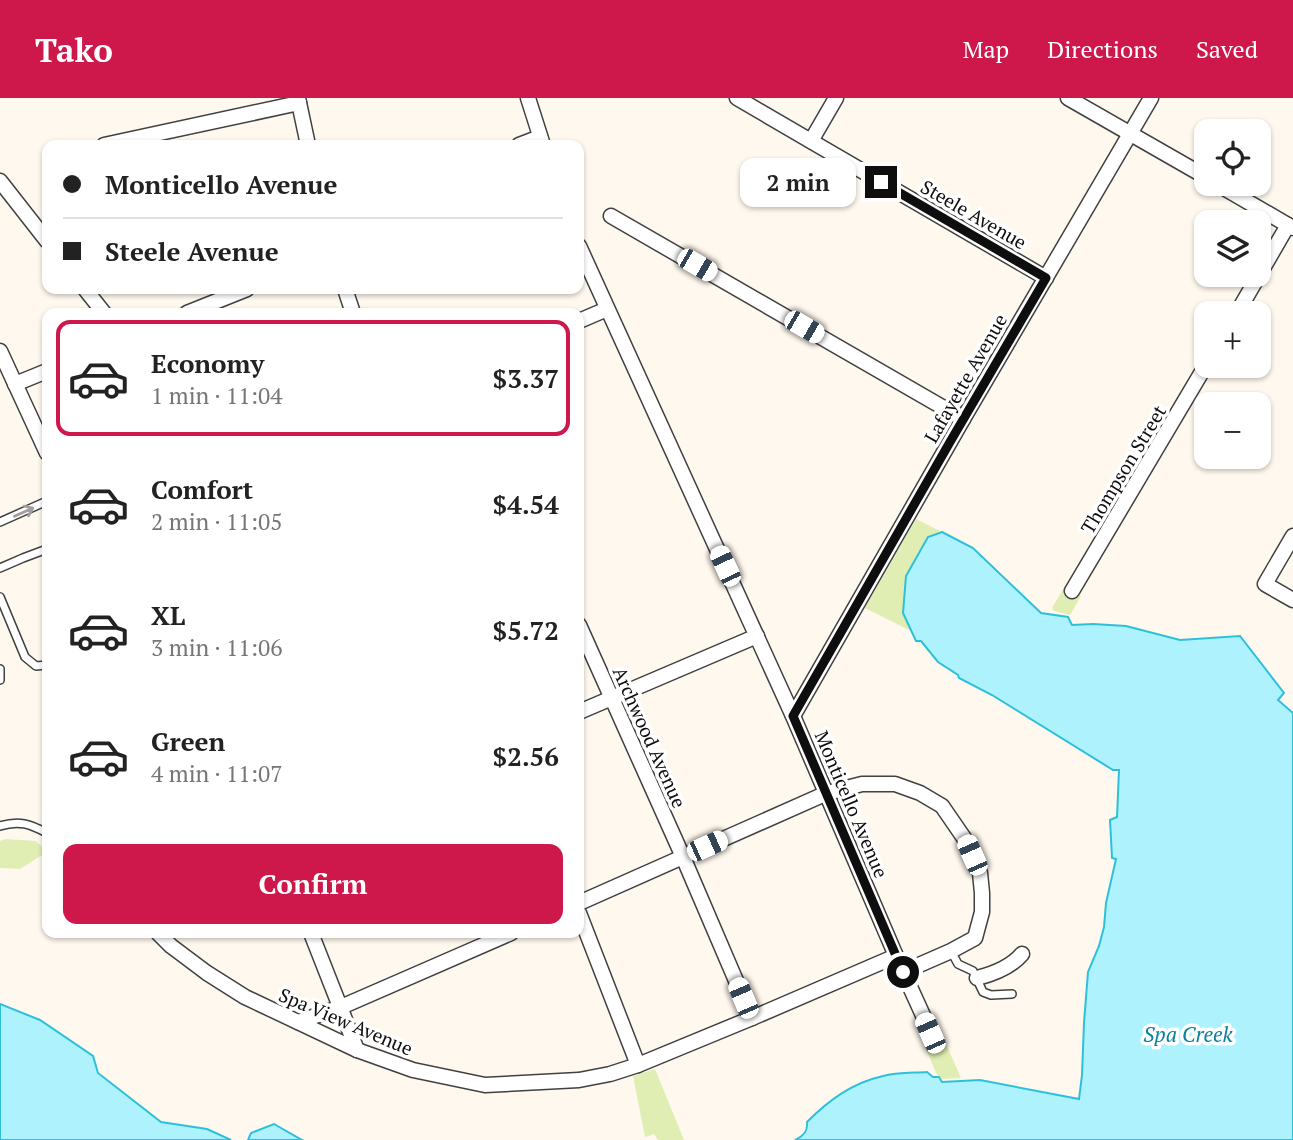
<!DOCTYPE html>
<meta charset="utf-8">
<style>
body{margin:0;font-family:"PT Serif",serif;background:#f2f2f2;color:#222;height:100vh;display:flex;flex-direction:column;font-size:26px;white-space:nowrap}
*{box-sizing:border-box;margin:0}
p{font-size:23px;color:#767676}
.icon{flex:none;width:38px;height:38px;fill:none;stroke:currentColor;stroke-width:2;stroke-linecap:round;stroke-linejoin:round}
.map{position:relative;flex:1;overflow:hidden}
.drawer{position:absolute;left:42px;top:210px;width:542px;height:630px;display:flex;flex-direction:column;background:#fff;border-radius:14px;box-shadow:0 2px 5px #0004}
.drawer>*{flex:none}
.hud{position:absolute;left:42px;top:42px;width:542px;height:154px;border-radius:14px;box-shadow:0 2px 5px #0004;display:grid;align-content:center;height:154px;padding:0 21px;background:#fff}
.tools{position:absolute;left:1194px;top:21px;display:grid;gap:14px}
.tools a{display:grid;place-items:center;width:77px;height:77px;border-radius:14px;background:#fff;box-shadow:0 2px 5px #0004;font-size:35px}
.end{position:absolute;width:32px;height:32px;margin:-16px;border:9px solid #0e0e0e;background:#fff;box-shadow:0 0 0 4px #fff}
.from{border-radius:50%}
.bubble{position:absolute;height:49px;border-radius:14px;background:#fff;box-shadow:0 2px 5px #0004;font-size:23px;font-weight:800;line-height:49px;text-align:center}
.car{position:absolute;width:21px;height:42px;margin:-21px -10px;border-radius:9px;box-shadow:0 0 5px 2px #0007;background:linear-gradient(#fff 24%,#345 0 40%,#fff 0 76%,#345 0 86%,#fff 0)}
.hud b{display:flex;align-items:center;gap:24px;height:66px;font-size:26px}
.hud b+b{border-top:2px solid #e0e0e0}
.hud i{width:18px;height:18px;background:#222}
ul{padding:12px 0 0;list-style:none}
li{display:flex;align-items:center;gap:21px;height:116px;margin:0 14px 10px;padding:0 7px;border:4px solid transparent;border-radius:14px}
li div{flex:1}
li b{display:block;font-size:26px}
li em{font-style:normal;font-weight:800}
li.current{border-color:#ce174b}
li>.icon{width:63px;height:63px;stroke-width:1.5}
.button{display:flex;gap:14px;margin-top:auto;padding:14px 21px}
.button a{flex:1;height:80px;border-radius:14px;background:#ce174b;color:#fff;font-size:28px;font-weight:800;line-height:80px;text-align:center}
header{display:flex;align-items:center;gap:42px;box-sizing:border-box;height:98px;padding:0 35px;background:#ce174b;color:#fff}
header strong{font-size:33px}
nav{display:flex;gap:38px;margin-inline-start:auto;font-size:24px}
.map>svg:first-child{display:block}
.green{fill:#e0eeb4}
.water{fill:#aef2fd;stroke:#2dc0dc;stroke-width:2}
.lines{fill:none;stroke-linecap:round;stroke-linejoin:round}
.lane-casing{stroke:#414141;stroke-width:10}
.street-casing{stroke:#414141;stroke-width:17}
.lane{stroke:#fff;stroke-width:7}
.street{stroke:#fff;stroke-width:14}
.oneway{stroke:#9f9f9f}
.route{stroke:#0e0e0e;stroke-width:9}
.labels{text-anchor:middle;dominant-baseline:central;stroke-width:7;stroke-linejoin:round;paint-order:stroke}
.street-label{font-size:19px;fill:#0e0e0e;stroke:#fff}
.water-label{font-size:21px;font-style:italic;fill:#0a819e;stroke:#fff}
</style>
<header>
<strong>Tako</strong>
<nav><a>Map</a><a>Directions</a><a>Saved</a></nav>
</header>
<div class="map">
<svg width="1293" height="1042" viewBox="0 0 1293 1042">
<rect width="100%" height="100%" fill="#fff8ef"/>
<g class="green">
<path d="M916,421L942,434L928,439L903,515L911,533L865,510Z"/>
<path d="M1065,488L1081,498L1070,517L1054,513L1052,510Z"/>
<path d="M6,741L36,743L47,754L20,771L0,770V743Z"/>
<path d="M939,930L961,980L942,981L936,975L923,943L926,942L923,936Z"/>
<path d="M655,971L684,1042H658L654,1036L645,1039L633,978Z"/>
</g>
<g class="water">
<path d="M942,434L973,450L1041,515L1068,519L1072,527L1093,526L1126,528L1180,542L1240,538L1284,595L1278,602L1293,615V1042H795C804,1038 808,1033 807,1024C829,1002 852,985 883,978C896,974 913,975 927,974L933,979H939L942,984L980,982L1079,1001L1082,977L1084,925L1088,874L1099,848L1104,829L1106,805L1116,761L1112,760L1110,722L1117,719L1119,672H1113L992,597L959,580L958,577L938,564L921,543H916L903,515L906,478L928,439Z"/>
<path d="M0,906L40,922L93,958L98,975L161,1024L207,1031L231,1042H0Z"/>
<path d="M274,1026L302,1042H248L251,1035Z"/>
</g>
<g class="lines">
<defs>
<g id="lane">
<path d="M0,424L47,403"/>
<path d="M0,470L23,460L47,451"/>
<path d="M0,499L25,559L36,568L47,567"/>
<path d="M0,571V582"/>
<path d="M0,728C19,722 30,726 47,735"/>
<path d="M951,853L958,866L973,873L983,894L991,897L1012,896"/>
</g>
<g id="street">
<path d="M298,0L308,47"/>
<path d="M528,0L543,47"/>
<path d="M737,0L1046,180"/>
<path d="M1068,0L1206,79"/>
<path d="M811,43L836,0"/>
<path d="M104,47L299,5"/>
<path d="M519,47L540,39"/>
<path d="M0,83L47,143"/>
<path d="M1217,86L1293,130"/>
<path d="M611,118L963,321"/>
<path d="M579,148L793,618L896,858L931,935"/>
<path d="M85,191L104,215"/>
<path d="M345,191L353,215"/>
<path d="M187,215L247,191"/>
<path d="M1237,215L1288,127"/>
<path d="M579,223L607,211"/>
<path d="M0,253L47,355"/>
<path d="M15,286L47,273"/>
<path d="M1293,438L1265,486L1293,502"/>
<path d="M1072,493L1206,267"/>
<path d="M579,527L683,759L752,920"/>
<path d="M579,614L757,538"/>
<path d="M793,618L963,321L1151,0"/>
<path d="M579,805L827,695L862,686H895L920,695L942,708L964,740L980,775L982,795V814L975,840L951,853L903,874"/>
<path d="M579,815L638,967"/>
<path d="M158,835L171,848L207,875L245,899L357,952L413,972L485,987L579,982L610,976L638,967L752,920L896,858"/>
<path d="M311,835L357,952"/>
<path d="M977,880C993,876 1011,869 1022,856"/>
<path d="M298,924L341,909L511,835"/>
</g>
</defs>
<use href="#lane" class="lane-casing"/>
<use href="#street" class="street-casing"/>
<use href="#lane" class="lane"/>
<use href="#street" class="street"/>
</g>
<defs><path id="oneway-shaft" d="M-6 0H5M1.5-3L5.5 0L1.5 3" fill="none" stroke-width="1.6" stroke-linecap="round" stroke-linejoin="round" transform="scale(1.75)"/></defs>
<use class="oneway" href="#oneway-shaft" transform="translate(24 414) rotate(-24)"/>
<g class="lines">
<path class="route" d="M881,84L1046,180L950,344L793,618L903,874"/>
</g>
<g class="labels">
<g class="street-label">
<text transform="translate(974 116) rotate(30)">Steele Avenue</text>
<text transform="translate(965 280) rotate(-60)">Lafayette Avenue</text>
<text transform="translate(1123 371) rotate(-59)">Thompson Street</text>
<text transform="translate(650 639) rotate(66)">Archwood Avenue</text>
<text transform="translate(852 706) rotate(67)">Monticello Avenue</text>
<text transform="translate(346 923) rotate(23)">Spa View Avenue</text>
</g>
<g class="water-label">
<text x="1188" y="936">Spa Creek</text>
</g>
</g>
</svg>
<div class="tools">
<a><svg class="icon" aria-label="locate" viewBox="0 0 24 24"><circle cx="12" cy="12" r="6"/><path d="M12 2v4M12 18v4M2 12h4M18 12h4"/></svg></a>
<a><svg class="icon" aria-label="layers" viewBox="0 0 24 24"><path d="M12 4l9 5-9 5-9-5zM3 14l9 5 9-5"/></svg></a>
<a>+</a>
<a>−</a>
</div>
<i class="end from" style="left:903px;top:874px"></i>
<i class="end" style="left:881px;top:84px"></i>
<div class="bubble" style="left:740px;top:60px;width:116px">2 min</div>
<i class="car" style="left:697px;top:167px;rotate:120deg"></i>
<i class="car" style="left:804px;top:229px;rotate:120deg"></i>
<i class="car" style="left:725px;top:468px;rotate:335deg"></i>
<i class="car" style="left:707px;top:748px;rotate:66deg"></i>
<i class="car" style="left:972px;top:757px;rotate:336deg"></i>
<i class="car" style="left:743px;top:900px;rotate:337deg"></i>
<i class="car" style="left:930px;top:935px;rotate:336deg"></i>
<div class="hud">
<b><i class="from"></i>Monticello Avenue</b>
<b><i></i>Steele Avenue</b>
</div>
<section class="drawer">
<ul>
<li class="current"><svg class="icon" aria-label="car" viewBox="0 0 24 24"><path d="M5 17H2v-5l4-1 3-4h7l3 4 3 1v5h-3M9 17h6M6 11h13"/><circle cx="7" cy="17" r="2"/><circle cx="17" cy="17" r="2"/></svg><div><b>Economy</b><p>1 min · 11:04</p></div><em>$3.37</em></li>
<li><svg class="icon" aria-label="car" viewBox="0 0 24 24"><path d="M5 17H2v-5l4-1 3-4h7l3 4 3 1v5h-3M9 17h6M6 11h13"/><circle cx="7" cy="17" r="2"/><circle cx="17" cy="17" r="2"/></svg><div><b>Comfort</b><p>2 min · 11:05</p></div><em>$4.54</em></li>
<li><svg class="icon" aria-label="car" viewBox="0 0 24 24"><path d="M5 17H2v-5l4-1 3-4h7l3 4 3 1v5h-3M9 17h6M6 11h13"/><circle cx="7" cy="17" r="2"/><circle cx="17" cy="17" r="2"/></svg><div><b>XL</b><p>3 min · 11:06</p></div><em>$5.72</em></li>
<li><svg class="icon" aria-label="car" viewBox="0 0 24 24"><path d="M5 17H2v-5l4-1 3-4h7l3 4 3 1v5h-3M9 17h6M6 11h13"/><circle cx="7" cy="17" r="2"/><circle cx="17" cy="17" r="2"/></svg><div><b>Green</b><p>4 min · 11:07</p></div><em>$2.56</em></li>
</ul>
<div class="button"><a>Confirm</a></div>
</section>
</div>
